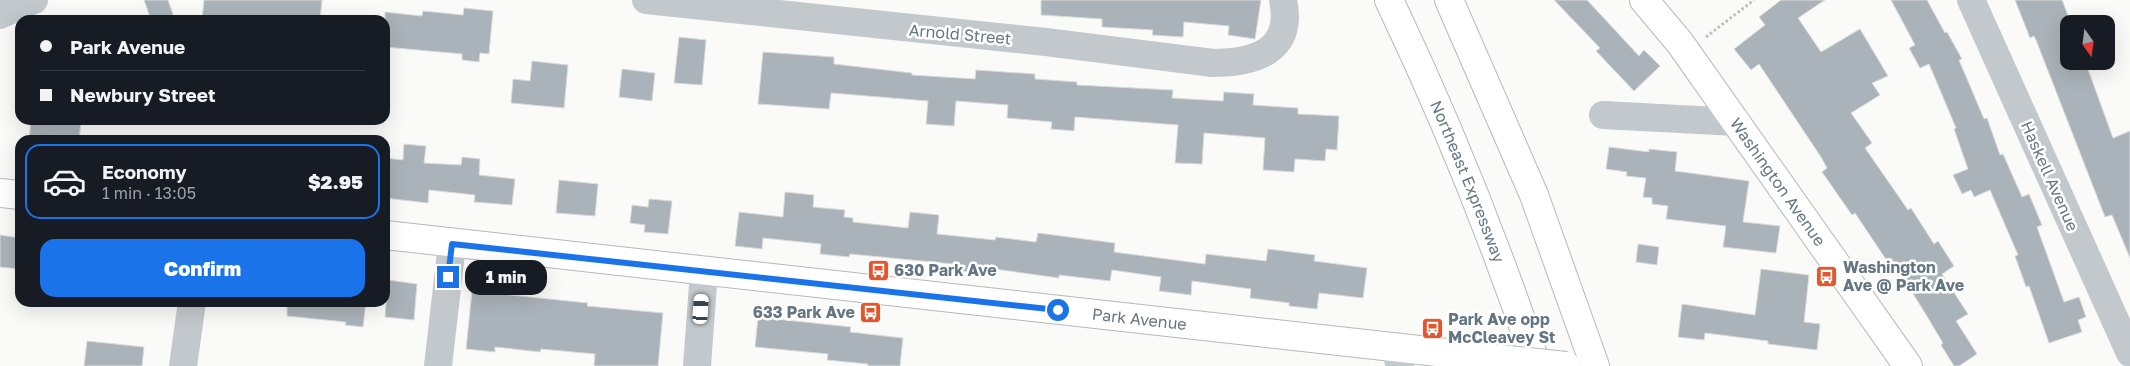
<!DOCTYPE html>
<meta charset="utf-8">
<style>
body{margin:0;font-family:"Golos Text",sans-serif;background:#20242c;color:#f1f3f6;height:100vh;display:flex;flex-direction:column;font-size:19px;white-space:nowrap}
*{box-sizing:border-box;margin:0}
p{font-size:16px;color:#9ea1a6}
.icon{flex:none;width:28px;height:28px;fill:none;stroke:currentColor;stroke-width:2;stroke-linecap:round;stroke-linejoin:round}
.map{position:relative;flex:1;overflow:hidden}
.drawer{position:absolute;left:15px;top:135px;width:375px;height:172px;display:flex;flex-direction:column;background:#171b24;border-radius:15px;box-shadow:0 5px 20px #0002}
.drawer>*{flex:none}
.top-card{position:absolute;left:15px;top:15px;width:375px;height:110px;border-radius:15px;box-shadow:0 5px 20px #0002;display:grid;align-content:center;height:110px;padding:0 25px;background:#171b24}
.needle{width:32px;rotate:166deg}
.buttons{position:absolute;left:2060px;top:15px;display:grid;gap:10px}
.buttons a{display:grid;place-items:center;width:55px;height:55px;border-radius:10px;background:#171b24;box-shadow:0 5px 20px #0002;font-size:25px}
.end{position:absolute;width:22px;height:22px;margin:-11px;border:6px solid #1a73e8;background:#fff;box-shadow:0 0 0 2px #fff}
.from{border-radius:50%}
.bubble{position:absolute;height:35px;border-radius:15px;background:#171b24;box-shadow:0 5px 20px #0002;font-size:16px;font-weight:800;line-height:35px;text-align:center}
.car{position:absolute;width:15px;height:30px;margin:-15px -8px;border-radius:6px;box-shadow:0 0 4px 1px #0007;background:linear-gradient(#fff 24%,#345 0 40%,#fff 0 76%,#345 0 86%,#fff 0)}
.top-card b{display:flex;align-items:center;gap:18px;height:48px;font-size:19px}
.top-card b+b{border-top:1px solid #363941}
.top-card i{width:12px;height:12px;background:#f1f3f6}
ul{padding:9px 0 0;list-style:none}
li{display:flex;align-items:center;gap:15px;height:75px;margin:0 10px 8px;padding:0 15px;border:2px solid transparent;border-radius:15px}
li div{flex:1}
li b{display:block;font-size:19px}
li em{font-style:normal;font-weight:800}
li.active{border-color:#1a73e8}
li>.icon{width:45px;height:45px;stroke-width:1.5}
.primary-button{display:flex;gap:10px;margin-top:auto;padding:10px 25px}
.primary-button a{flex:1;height:58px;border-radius:15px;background:#1a73e8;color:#fff;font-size:20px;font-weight:800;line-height:58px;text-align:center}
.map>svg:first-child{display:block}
.building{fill:#aab3b9;stroke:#dcdcda}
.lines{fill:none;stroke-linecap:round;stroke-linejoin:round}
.major-casing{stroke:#b5babe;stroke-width:30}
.highway-casing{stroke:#b4b9bd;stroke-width:30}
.path{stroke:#bbbfc2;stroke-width:3;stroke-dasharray:2.5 2.5;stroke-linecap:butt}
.minor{stroke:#c3c8cc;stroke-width:28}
.major{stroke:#fff;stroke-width:28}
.highway{stroke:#fff;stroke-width:28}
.major-bridge-casing{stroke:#b5babe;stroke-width:30;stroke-linecap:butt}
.major-bridge{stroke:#fff;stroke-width:28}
.route{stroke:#1a73e8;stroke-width:6}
.labels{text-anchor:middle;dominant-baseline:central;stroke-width:5;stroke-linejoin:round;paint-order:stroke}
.street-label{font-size:16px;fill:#657683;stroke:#fff}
.poi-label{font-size:16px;font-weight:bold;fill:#657683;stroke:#fff;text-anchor:start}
</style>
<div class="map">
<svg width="2130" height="366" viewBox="0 0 2130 366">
<rect width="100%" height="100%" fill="#fafaf8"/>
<g class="building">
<path d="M144,0H168L175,20H151Z"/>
<path d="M204,0H322L320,20H202Z"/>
<path d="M1041,0H1261L1255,39L1228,35L1229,26L1184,22L1183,37L1152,35L1153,30L1102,27V19L1041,15Z"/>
<path d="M1554,0H1587L1639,56L1644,50L1660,66L1634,91L1596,51L1600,48Z"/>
<path d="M1781,0H1825L1798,18L1821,52L1860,29L1888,76L1872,83L1880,95L1851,113L1872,143L1865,148L1908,210L1911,208L1934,244L1938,241L1954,266L1942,274L1968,314L1956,321L1977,354L1959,366H1954L1941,345L1943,343L1925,313L1891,258L1887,261L1855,213L1852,215L1822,172L1827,168L1821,157L1759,64L1751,70L1734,49L1765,25L1759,17Z"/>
<path d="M1891,0H1927L1945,33L1947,32L1962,59L1959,60L1984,119L1987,118L2000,155L2003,154L2022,197L2029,194L2042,225L2037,227L2064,302L2079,297L2086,317L2078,320L2082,332L2049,343L2029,286L2026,287L2015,256L2018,255L1990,190L1974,197L1971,190L1962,194L1953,175L1968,169L1954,129L1956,128L1929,64L1920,68L1909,48L1915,45Z"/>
<path d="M2015,0H2062L2069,18V61H2085L2113,138L2130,131V258L2112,215L2105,217L2036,40L2034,36L2030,38Z"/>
<path d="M464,8L493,11L489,54L480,53L479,62L462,60V54L385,47V12L422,16L423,11L463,15Z"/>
<path d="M679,37L706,40L702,85L674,83Z"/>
<path d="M763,52L834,57V64L912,73V75L975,79L976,70L1035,74V79L1077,82V85L1173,90L1172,98L1223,101L1224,92L1254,94L1253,105L1298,108V114L1339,116L1337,150L1326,149L1325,161L1295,159L1294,172L1263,170L1265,138L1204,133L1202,164L1175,163L1178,125L1075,117L1074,131L1051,129L1052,122L1007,118L1008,105L956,101L954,126L926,124L928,101L831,93L829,109L758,104Z"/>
<path d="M532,61L568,65L564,108L511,103L513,79L530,81Z"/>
<path d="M622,69L655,73L652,101L619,97Z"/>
<path d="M31,120L81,122L79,140H29Z"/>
<path d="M404,144L426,146L424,163L461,165L462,157L480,159L479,175L515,179L512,205L474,202L475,195L429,190L428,203L385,198V158L403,160Z"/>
<path d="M1609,147L1649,152V149L1677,152L1675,171L1749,181L1743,222L1780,226L1776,253L1723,247L1726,226L1666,219L1668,206L1652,204V198L1643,197L1646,178L1626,176L1627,172L1606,169Z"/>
<path d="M559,180L598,184L595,216L556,213Z"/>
<path d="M785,192L814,195L813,207L845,210L844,217L853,218V222L908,228L910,212L939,215L937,234L995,240L996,237L1036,242L1038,233L1115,243L1114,252L1205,264L1206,254L1266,261L1268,249L1315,255L1314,261L1367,268L1363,298L1319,293L1317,309L1289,306V303L1250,298L1251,289L1192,281L1191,295L1159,291L1161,277L1112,270L1110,281L1059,275V278L980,267L979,273L953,270V264L850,254L849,257L820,254L821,244L763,238L762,249L735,246L739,212L783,217Z"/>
<path d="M649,199L672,201L668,234L644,232L645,225L630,223L632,205L648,207Z"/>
<path d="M0,235L20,238V269L0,267Z"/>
<path d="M1638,244L1659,247L1657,265L1636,262Z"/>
<path d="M1761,269L1809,275L1804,322L1820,324L1817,350L1768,344V341L1705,333L1704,340L1678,337L1682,304L1755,315Z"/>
<path d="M388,280L417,284L414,320L385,317Z"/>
<path d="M472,291L588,303L587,306L663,313L658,366H594L595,354L541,349L540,352L495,347V352L466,349Z"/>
<path d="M287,302H366L363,327L345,325L346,322L287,316Z"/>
<path d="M758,317L851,327L850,332L903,338L900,366H868V364L827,360L828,354L755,347Z"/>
<path d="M87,341L144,347L142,366H84Z"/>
</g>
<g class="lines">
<defs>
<g id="major">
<path id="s1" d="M1644,0L1680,43L1908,366"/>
<path d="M0,193L20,195"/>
<path id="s2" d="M385,235L1491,358"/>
</g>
<g id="highway">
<path id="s3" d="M1389,0C1446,119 1495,241 1537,366"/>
<path d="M1449,0L1534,195L1595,366"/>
</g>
</defs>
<use href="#major" class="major-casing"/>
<use href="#highway" class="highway-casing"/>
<path class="path" d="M1706,37L1754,0"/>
<g class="minor">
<path d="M646,0L1046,42L1213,63C1255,63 1294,51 1283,0"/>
<path d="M1971,0L2130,353"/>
<path d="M0,15L34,0"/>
<path d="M1603,115L1737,122"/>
<path d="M1395,349L1400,366"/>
<path d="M183,366L192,302"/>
<path d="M438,366L452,244"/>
<path d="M697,366L704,271"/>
</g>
<use href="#major" class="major"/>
<use href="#highway" class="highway"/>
<defs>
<path id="major-bridge" d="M1491,358L1566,366"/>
</defs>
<use href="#major-bridge" class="major-bridge-casing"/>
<use href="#major-bridge" class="major-bridge"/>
</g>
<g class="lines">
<path class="route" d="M448,277L452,244L1058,310"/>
</g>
<defs>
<symbol id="bus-square" viewBox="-11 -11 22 22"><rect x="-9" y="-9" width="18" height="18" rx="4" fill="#e4572e" stroke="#fff"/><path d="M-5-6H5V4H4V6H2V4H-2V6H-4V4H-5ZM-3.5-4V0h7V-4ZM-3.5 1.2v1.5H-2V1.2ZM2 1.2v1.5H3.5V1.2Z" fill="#fff"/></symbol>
</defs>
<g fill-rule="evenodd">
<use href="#bus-square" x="866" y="258" width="25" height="25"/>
<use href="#bus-square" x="1814" y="264" width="25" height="25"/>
<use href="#bus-square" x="858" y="300" width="25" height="25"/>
<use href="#bus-square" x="1420" y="316" width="25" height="25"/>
</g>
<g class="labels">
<g class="street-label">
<text transform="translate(960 34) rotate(5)">Arnold Street</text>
<text transform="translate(2050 176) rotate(66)">Haskell Avenue</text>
<text stroke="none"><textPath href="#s3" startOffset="198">Northeast Expressway</textPath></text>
<text stroke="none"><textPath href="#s1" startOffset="226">Washington Avenue</textPath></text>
<text stroke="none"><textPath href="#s2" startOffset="759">Park Avenue</textPath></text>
</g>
<g class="poi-label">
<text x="1843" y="267">Washington<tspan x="1843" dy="18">Ave @ Park Ave</tspan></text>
<text x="894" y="270">630 Park Ave</text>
<text x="855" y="312" text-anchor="end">633 Park Ave</text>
<text x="1448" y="319">Park Ave opp<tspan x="1448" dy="18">McCleavey St</tspan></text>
</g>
</g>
</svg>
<div class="buttons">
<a><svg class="needle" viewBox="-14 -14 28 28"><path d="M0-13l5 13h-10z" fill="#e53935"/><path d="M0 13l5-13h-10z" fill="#9ea1a6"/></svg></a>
</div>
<i class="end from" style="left:1058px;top:310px"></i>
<i class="end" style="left:448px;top:277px"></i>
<div class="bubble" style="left:465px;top:260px;width:82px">1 min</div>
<i class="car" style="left:701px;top:309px;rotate:4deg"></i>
<div class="top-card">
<b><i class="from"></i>Park Avenue</b>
<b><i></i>Newbury Street</b>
</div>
<section class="drawer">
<ul>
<li class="active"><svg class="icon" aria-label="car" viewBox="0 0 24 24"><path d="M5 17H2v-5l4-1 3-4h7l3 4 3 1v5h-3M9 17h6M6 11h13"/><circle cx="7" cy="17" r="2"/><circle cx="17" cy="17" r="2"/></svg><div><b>Economy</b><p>1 min · 13:05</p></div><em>$2.95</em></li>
</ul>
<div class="primary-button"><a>Confirm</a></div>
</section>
</div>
